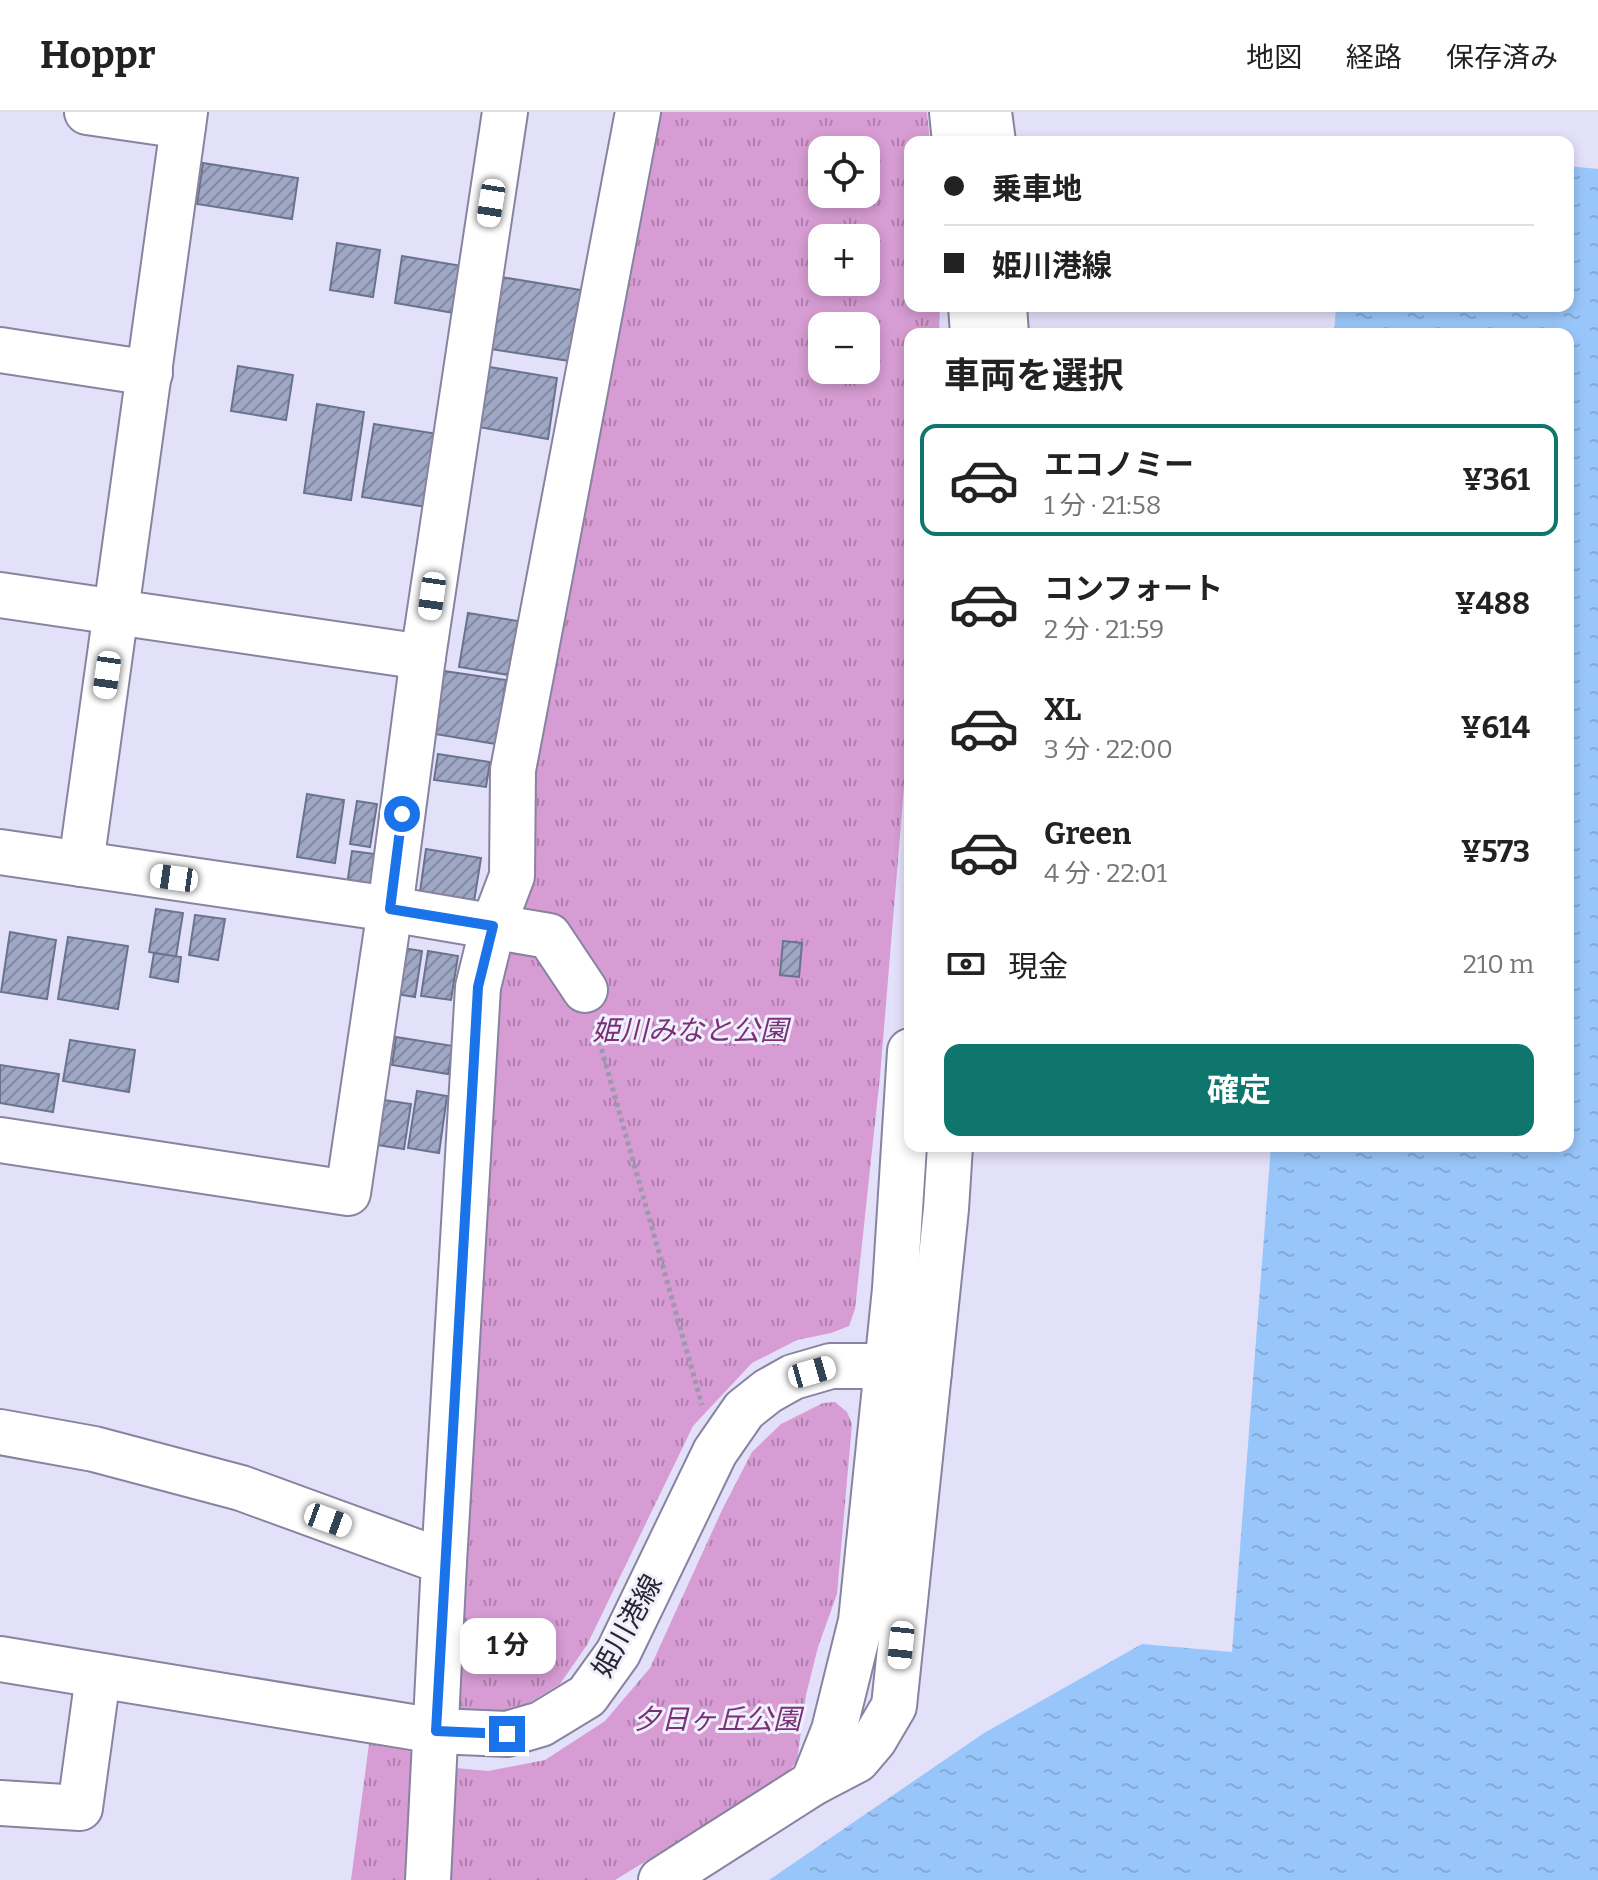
<!DOCTYPE html>
<html lang="ja">
<meta charset="utf-8">
<style>
body{margin:0;font-family:Bitter,"Noto Sans JP",serif;background:#f2f2f2;color:#222;height:100vh;display:flex;flex-direction:column;font-size:30px;white-space:nowrap}
*{box-sizing:border-box;margin:0}
p{font-size:26px;color:#767676}
.icon{flex:none;width:44px;height:44px;fill:none;stroke:currentColor;stroke-width:2;stroke-linecap:round;stroke-linejoin:round}
.map{position:relative;flex:1;overflow:hidden}
.drawer{position:absolute;left:904px;top:216px;width:670px;height:824px;display:flex;flex-direction:column;background:#fff;border-radius:16px;box-shadow:0 4px 12px #0003}
.drawer>*{flex:none}
.banner{position:absolute;left:904px;top:24px;width:670px;height:176px;border-radius:16px;box-shadow:0 4px 12px #0003;display:grid;align-content:center;height:176px;padding:0 40px;background:#fff}
.tools{position:absolute;left:808px;top:24px;display:grid;gap:16px}
.tools a{display:grid;place-items:center;width:72px;height:72px;border-radius:16px;background:#fff;box-shadow:0 4px 12px #0003;font-size:40px}
.end{position:absolute;width:36px;height:36px;margin:-18px;border:10px solid #1a73e8;background:#fff;box-shadow:0 0 0 4px #fff}
.from{border-radius:50%}
.bubble{position:absolute;height:56px;border-radius:16px;background:#fff;box-shadow:0 4px 12px #0003;font-size:26px;font-weight:700;line-height:56px;text-align:center}
.car{position:absolute;width:24px;height:48px;margin:-24px -12px;border-radius:10px;box-shadow:0 0 6px 2px #0007;background:linear-gradient(#fff 24%,#345 0 40%,#fff 0 76%,#345 0 86%,#fff 0)}
.banner b{display:flex;align-items:center;gap:28px;height:76px;font-size:30px}
.banner b+b{border-top:2px solid #e0e0e0}
.banner i{width:20px;height:20px;background:#222}
ul{padding:0;list-style:none}
li{display:flex;align-items:center;gap:24px;height:112px;margin:0 16px 12px;padding:0 24px;border:4px solid transparent;border-radius:16px}
li div{flex:1}
li b{display:block;font-size:30px}
li em{font-style:normal;font-weight:700}
li.on{border-color:#0f766e}
li>.icon{width:72px;height:72px;stroke-width:1.5}
h2{padding:0 40px;font-size:36px;line-height:96px}
.pay{display:flex;align-items:center;gap:20px;height:88px;padding:0 40px;font-size:30px}
.pay p{margin-inline-start:auto}
.button{display:flex;gap:16px;margin-top:auto;padding:16px 40px}
.button a{flex:1;height:92px;border-radius:16px;background:#0f766e;color:#fff;font-size:32px;font-weight:700;line-height:92px;text-align:center}
header{display:flex;align-items:center;gap:48px;box-sizing:border-box;height:112px;padding:0 40px;background:#fff;border-bottom:2px solid #e0e0e0}
header strong{font-size:38px}
nav{display:flex;gap:44px;margin-inline-start:auto;font-size:28px}
.map>svg:first-child{display:block}
.park{fill:url(#park-tufts);fill-rule:evenodd}
.water{fill:url(#water-ripples)}
.building{fill:url(#building-hatch);stroke:#6a738e;stroke-width:2}
.lines{fill:none;stroke-linecap:round;stroke-linejoin:round}
.minor-casing{stroke:#8783a1;stroke-width:48}
.major-casing{stroke:#8783a1;stroke-width:48}
.path{stroke:#9c99ae;stroke-width:5;stroke-dasharray:4 4;stroke-linecap:butt}
.minor{stroke:#fff;stroke-width:44}
.major{stroke:#fff;stroke-width:44}
.route{stroke:#1a73e8;stroke-width:10}
.labels{text-anchor:middle;dominant-baseline:central;stroke-width:6;stroke-linejoin:round;paint-order:stroke}
.park-label{font-size:28px;font-style:italic;fill:#7a2f79;stroke:#f0effc}
.street-label{font-size:28px;fill:#272632;stroke:#f0effc}
</style>
<header>
<strong>Hoppr</strong>
<nav><a>地図</a><a>経路</a><a>保存済み</a></nav>
</header>
<div class="map">
<svg width="1598" height="1768" viewBox="0 0 1598 1768">
<defs>
<pattern id="park-tufts" width="24" height="20" patternUnits="userSpaceOnUse" patternTransform="scale(2)"><rect width="24" height="20" fill="#d69cd3"/><path d="M3 7l-1-3M5 7V3M7 7l1-3M15 17l-1-3M17 17v-4M19 17l1-3" fill="none" stroke="#ae7fac"/></pattern>
<pattern id="water-ripples" width="26" height="14" patternUnits="userSpaceOnUse" patternTransform="scale(2)"><rect width="26" height="14" fill="#99c6fa"/><path d="M2 4q2-2 4 0t4 0M15 11q2-2 4 0t4 0" fill="none" stroke="#84aad7"/></pattern>
<pattern id="building-hatch" width="6" height="6" patternUnits="userSpaceOnUse" patternTransform="scale(2)"><rect width="6" height="6" fill="#9ea7c4"/><path d="M-1 1l2-2M0 6l6-6M5 7l2-2" fill="none" stroke="#8188a0"/></pattern>
</defs>
<rect width="100%" height="100%" fill="#e3e0fa"/>
<g class="park">
<path d="M654,0H927L930,30H910V194H940L939,222H910V603L880,964L855,1197L849,1214L831,1221L797,1228L752,1251L693,1314L587,1533L560,1572L519,1597L478,1606L462,1600L455,1588L498,900L503,865L535,759L528,659ZM822,38H866V82H822ZM822,126H866V170H822ZM822,214H866V258H822Z"/>
<path d="M835,1290L847,1300L852,1312L837,1482L818,1535L806,1583L797,1649L784,1665L615,1768H428L434,1654L488,1659L545,1648L605,1609L650,1556L722,1398L752,1340L781,1312L823,1291Z"/>
<path d="M369,1632L409,1639L423,1651L416,1768H351Z"/>
</g>
<path class="water" d="M1568,54L1598,57V1768H769L984,1621L1142,1532L1232,1540L1271,1034H1568V222H1334L1336,194H1568Z"/>
<g class="building">
<path d="M203,51L298,66L292,107L197,92Z"/>
<path d="M337,131L380,138L373,185L330,178Z"/>
<path d="M402,144L462,154L454,201L395,191Z"/>
<path d="M501,165L581,178L570,249L490,237Z"/>
<path d="M238,254L293,263L286,308L231,299Z"/>
<path d="M483,254L557,266L548,327L473,314Z"/>
<path d="M317,292L364,300L351,388L304,381Z"/>
<path d="M374,312L438,322L427,395L362,385Z"/>
<path d="M468,501L518,509L509,563L459,555Z"/>
<path d="M444,559L506,568L496,632L435,622Z"/>
<path d="M438,642L490,650L486,675L434,668Z"/>
<path d="M307,682L344,688L335,751L297,745Z"/>
<path d="M357,689L377,692L370,735L350,732Z"/>
<path d="M426,737L481,746L473,796L419,787Z"/>
<path d="M352,739L375,742L370,776L347,773Z"/>
<path d="M156,797L183,801L176,845L149,840Z"/>
<path d="M195,803L225,807L218,848L189,843Z"/>
<path d="M10,820L56,828L47,887L1,880Z"/>
<path d="M68,825L128,834L118,897L58,887Z"/>
<path d="M783,829L802,831L799,865L780,863Z"/>
<path d="M403,836L422,839L415,885L396,882Z"/>
<path d="M428,839L458,844L451,888L421,884Z"/>
<path d="M154,841L181,845L178,870L150,865Z"/>
<path d="M396,925L453,934L448,962L392,953Z"/>
<path d="M70,928L135,938L129,980L63,969Z"/>
<path d="M0,953L59,962L53,1000L0,991Z"/>
<path d="M417,979L447,984L439,1041L408,1036Z"/>
<path d="M384,988L411,992L404,1037L377,1033Z"/>
</g>
<g class="lines">
<defs>
<g id="minor">
<path d="M87,0L183,14"/>
<path d="M952,0L955,30"/>
<path d="M989,0L993,30"/>
<path d="M971,194L973,222"/>
<path d="M1004,194L1006,222"/>
<path d="M0,238L150,261"/>
<path d="M0,483L423,545"/>
<path d="M0,740L390,797L549,824L585,878"/>
<path d="M81,752L185,0"/>
<path d="M0,1028L348,1081L390,797L423,545L505,0"/>
<path d="M0,1320L94,1337L241,1376L444,1450"/>
<path d="M813,1671L834,1618L861,1509L895,1177L910,939"/>
<path d="M0,1691L80,1696L98,1564"/>
<path d="M428,1768L444,1450L478,875L493,814L512,764L513,658L638,0"/>
<path d="M661,1768L813,1671L857,1648L874,1628L894,1594L946,1097L950,1034"/>
</g>
<path id="major" d="M0,1547L436,1619L507,1622L541,1612L587,1584L618,1541L715,1340L744,1298L768,1279L793,1265L831,1254H887L929,1260"/>
</defs>
<use href="#minor" class="minor-casing"/>
<use href="#major" class="major-casing"/>
<path class="path" d="M595,914L702,1293"/>
<use href="#minor" class="minor"/>
<use href="#major" class="major"/>
</g>
<g class="lines">
<path class="route" d="M402,702L390,797L493,814L478,875L436,1619L507,1622"/>
</g>
<g class="labels">
<g class="park-label">
<text x="690" y="918">姫川みなと公園</text>
<text x="717" y="1607">夕日ヶ丘公園</text>
</g>
<g class="street-label">
<text transform="translate(627 1514) rotate(-61)">姫川港線</text>
</g>
</g>
</svg>
<div class="tools">
<a><svg class="icon" aria-label="locate" viewBox="0 0 24 24"><circle cx="12" cy="12" r="6"/><path d="M12 2v4M12 18v4M2 12h4M18 12h4"/></svg></a>
<a>+</a>
<a>−</a>
</div>
<i class="end from" style="left:402px;top:702px"></i>
<i class="end" style="left:507px;top:1622px"></i>
<div class="bubble" style="left:460px;top:1506px;width:96px">1 分</div>
<i class="car" style="left:491px;top:91px;rotate:189deg"></i>
<i class="car" style="left:432px;top:484px;rotate:188deg"></i>
<i class="car" style="left:107px;top:563px;rotate:188deg"></i>
<i class="car" style="left:174px;top:766px;rotate:278deg"></i>
<i class="car" style="left:812px;top:1260px;rotate:74deg"></i>
<i class="car" style="left:328px;top:1408px;rotate:110deg"></i>
<i class="car" style="left:901px;top:1533px;rotate:186deg"></i>
<div class="banner">
<b><i class="from"></i>乗車地</b>
<b><i></i>姫川港線</b>
</div>
<section class="drawer">
<h2>車両を選択</h2>
<ul>
<li class="on"><svg class="icon" aria-label="car" viewBox="0 0 24 24"><path d="M5 17H2v-5l4-1 3-4h7l3 4 3 1v5h-3M9 17h6M6 11h13"/><circle cx="7" cy="17" r="2"/><circle cx="17" cy="17" r="2"/></svg><div><b>エコノミー</b><p>1 分 · 21:58</p></div><em>¥361</em></li>
<li><svg class="icon" aria-label="car" viewBox="0 0 24 24"><path d="M5 17H2v-5l4-1 3-4h7l3 4 3 1v5h-3M9 17h6M6 11h13"/><circle cx="7" cy="17" r="2"/><circle cx="17" cy="17" r="2"/></svg><div><b>コンフォート</b><p>2 分 · 21:59</p></div><em>¥488</em></li>
<li><svg class="icon" aria-label="car" viewBox="0 0 24 24"><path d="M5 17H2v-5l4-1 3-4h7l3 4 3 1v5h-3M9 17h6M6 11h13"/><circle cx="7" cy="17" r="2"/><circle cx="17" cy="17" r="2"/></svg><div><b>XL</b><p>3 分 · 22:00</p></div><em>¥614</em></li>
<li><svg class="icon" aria-label="car" viewBox="0 0 24 24"><path d="M5 17H2v-5l4-1 3-4h7l3 4 3 1v5h-3M9 17h6M6 11h13"/><circle cx="7" cy="17" r="2"/><circle cx="17" cy="17" r="2"/></svg><div><b>Green</b><p>4 分 · 22:01</p></div><em>¥573</em></li>
</ul>
<div class="pay"><svg class="icon" aria-label="cash" viewBox="0 0 24 24"><path d="M3 7h18v10H3z"/><circle cx="12" cy="12" r="2"/></svg>現金<p>210 m</p></div>
<div class="button"><a>確定</a></div>
</section>
</div>
